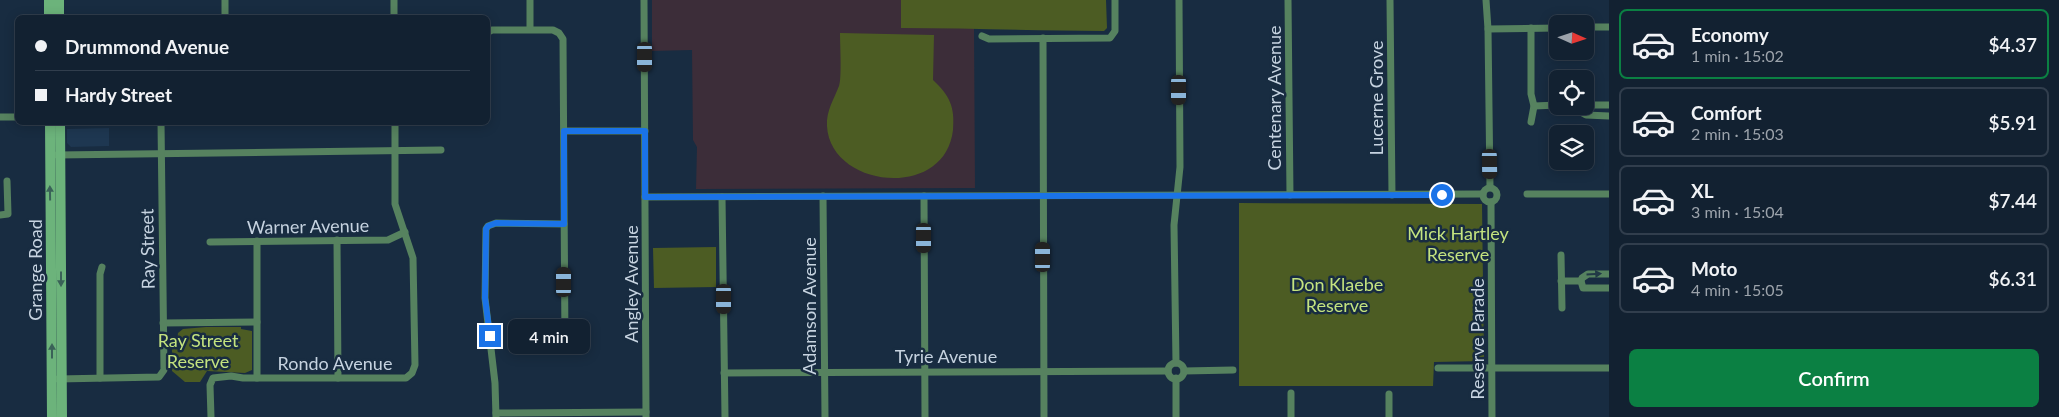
<!DOCTYPE html>
<meta charset="utf-8">
<style>
body{margin:0;font-family:Lato,sans-serif;background:#1b2939;color:#f1f3f6;height:100vh;display:flex;flex-direction:column;font-size:19px;white-space:nowrap}
*{box-sizing:border-box;margin:0}
p{font-size:16px;color:#9ca3ab}
.icon{flex:none;width:28px;height:28px;fill:none;stroke:currentColor;stroke-width:2;stroke-linecap:round;stroke-linejoin:round}
.map{position:relative;flex:1;overflow:hidden}
.drawer{display:flex;flex-direction:column;background:#122131;width:450px}
.drawer>*{flex:none}
.hud{position:absolute;left:15px;top:15px;width:475px;height:110px;border-radius:8px;box-shadow:0 2px 12px #0003,0 0 0 1px #313e4d;display:grid;align-content:center;height:110px;padding:0 20px;background:#122131}
.needle{width:32px;rotate:93deg}
.tools{position:absolute;left:1549px;top:15px;display:grid;gap:10px}
.tools a{display:grid;place-items:center;width:45px;height:45px;border-radius:8px;background:#122131;box-shadow:0 2px 12px #0003,0 0 0 1px #313e4d;font-size:25px}
.end{position:absolute;width:22px;height:22px;margin:-11px;border:6px solid #1a73e8;background:#fff;box-shadow:0 0 0 2px #fff}
.from{border-radius:50%}
.bubble{position:absolute;height:35px;border-radius:8px;background:#122131;box-shadow:0 2px 12px #0003,0 0 0 1px #313e4d;font-size:16px;font-weight:600;line-height:35px;text-align:center}
.car{position:absolute;width:15px;height:30px;margin:-15px -8px;border-radius:6px;box-shadow:0 0 4px 1px #0007;background:linear-gradient(#222 24%,#8ab4d8 0 40%,#222 0 76%,#8ab4d8 0 86%,#222 0)}
.hud b{display:flex;align-items:center;gap:18px;height:48px;font-size:19px}
.hud b+b{border-top:1px solid #313e4d}
.hud i{width:12px;height:12px;background:#f1f3f6}
ul{padding:9px 0 0;list-style:none}
li{display:flex;align-items:center;gap:15px;height:70px;margin:0 10px 8px;padding:0 10px;border:2px solid #313e4d;border-radius:8px}
li div{flex:1}
li b{display:block;font-size:19px}
li em{font-style:normal;font-weight:600}
li.current{border-color:#0b8043}
li>.icon{width:45px;height:45px;stroke-width:1.5}
.button{display:flex;gap:10px;margin-top:auto;padding:10px 20px}
.button a{flex:1;height:58px;border-radius:8px;background:#0b8043;color:#fff;font-size:20px;font-weight:600;line-height:58px;text-align:center}
main{display:flex;flex:1;min-height:0}
.map>svg:first-child{display:block}
.built{fill:#1e3751}
.education{fill:#3c2d39}
.green{fill:#4c5c23}
.lines{fill:none;stroke-linecap:round;stroke-linejoin:round}
.minor{stroke:#56825f;stroke-width:7}
.secondary{stroke:#6cb37b;stroke-width:10}
.oneway{fill:#3a6258}
.oneway2{fill:#213946}
.route{stroke:#1a73e8;stroke-width:6}
.labels{text-anchor:middle;dominant-baseline:central;stroke-width:5;stroke-linejoin:round;paint-order:stroke}
.street-label{font-size:18px;fill:#c6d3e0;stroke:#182c41}
.park-label{font-size:18px;fill:#c4e37f;stroke:#182c41}
</style>
<main>
<div class="map">
<svg width="1609" height="417" viewBox="0 0 1609 417">
<rect width="100%" height="100%" fill="#182c41"/>
<path class="built" d="M109,128V146L71,147L67,143V129Z"/>
<path class="education" d="M652,0H901V28H974L975,188L696,189L697,147L693,140L692,50L652,51Z"/>
<g class="green">
<path d="M901,0H1106L1107,28L1104,31C1036,31 969,28 901,28Z"/>
<path d="M840,33L934,35L933,80C950,96 955,107 953,130C945,201 830,188 827,126C826,111 834,99 839,86C842,78 840,45 840,33Z"/>
<path d="M1239,203L1482,204L1484,361L1434,362L1433,386H1239Z"/>
<path d="M716,247V287L654,288L653,248Z"/>
<path d="M206,327H241V329L252,331V370L245,373L207,371L200,382H185L172,371V342L177,341L178,333L183,329Z"/>
</g>
<g class="lines">
<g class="minor">
<path d="M225,0V18"/>
<path d="M394,0V18"/>
<path d="M530,0V29"/>
<path d="M644,0L646,417"/>
<path d="M1288,0L1290,195"/>
<path d="M1390,0L1392,195"/>
<path d="M1486,0L1488,29L1490,187"/>
<path d="M1585,27H1609"/>
<path d="M1531,28V94L1534,106L1531,122"/>
<path d="M1488,29L1558,28"/>
<path d="M488,32L492,30H553L559,33L563,39L565,346"/>
<path d="M982,36L989,39L1110,38L1115,31V0"/>
<path d="M1043,38L1044,417"/>
<path d="M1585,105H1609"/>
<path d="M1534,106L1558,105"/>
<path d="M1581,106L1579,111L1586,115L1609,116"/>
<path d="M0,117H18"/>
<path d="M564,131H645"/>
<path d="M57,155L441,150"/>
<circle cx="1490" cy="195" r="7"/>
<path d="M1527,194H1609"/>
<path d="M823,196L825,417"/>
<path d="M924,196L925,417"/>
<path d="M645,197L1483,194"/>
<path d="M722,197L725,417"/>
<path d="M1491,202L1492,417"/>
<path d="M0,215L8,214L7,181"/>
<path d="M337,240L338,378"/>
<path d="M210,242L388,240L405,232"/>
<path d="M1561,255L1562,308"/>
<path d="M1609,274H1588L1582,278L1581,281L1583,288H1609"/>
<path d="M1561,281H1581"/>
<path d="M163,323L257,322"/>
<path d="M1176,363L1174,225L1180,167L1179,0"/>
<circle cx="1176" cy="371" r="8"/>
<path d="M1438,368H1609"/>
<path d="M1184,371L1233,370"/>
<path d="M724,373L1168,371"/>
<path d="M100,378V274L102,267"/>
<path d="M257,378V241"/>
<path d="M1176,378V417"/>
<path d="M58,379L159,377L164,370L161,122"/>
<path d="M1291,393V417"/>
<path d="M1389,394V417"/>
<path d="M496,413L646,412"/>
<path d="M211,417L210,385L213,378L231,376L243,378H406L412,373L415,365L413,258L395,204V122"/>
<path d="M496,417L495,383L485,298L486,229L488,226L496,223L564,224"/>
</g>
<g class="secondary">
<path d="M49,0V18"/>
<path d="M59,0V18"/>
<path d="M50,122L52,417"/>
<path d="M60,122L62,417"/>
</g>
</g>
<defs><path id="oneway-solid" d="M-6-.8H1V-3.2L6.5 0L1 3.2V.8H-6Z" transform="scale(1.25)"/></defs>
<g class="oneway">
<use href="#oneway-solid" transform="translate(50 193) rotate(-91)"/>
<use href="#oneway-solid" transform="translate(61 279) rotate(90)"/>
<use href="#oneway-solid" transform="translate(52 351) rotate(-90)"/>
</g>
<use class="oneway2" href="#oneway-solid" transform="translate(1594 274) rotate(-4)"/>
<g class="lines">
<path class="route" d="M490,336L485,298L486,229L488,226L496,223L564,224V131H645V197L1442,195"/>
</g>
<g class="labels">
<g class="street-label">
<text transform="translate(1274 98) rotate(-90)">Centenary Avenue</text>
<text transform="translate(1376 98) rotate(-90)">Lucerne Grove</text>
<text transform="translate(308 226) rotate(-1)">Warner Avenue</text>
<text transform="translate(147 249) rotate(-91)">Ray Street</text>
<text transform="translate(35 270) rotate(-90)">Grange Road</text>
<text transform="translate(631 284) rotate(-90)">Angley Avenue</text>
<text transform="translate(809 306) rotate(-90)">Adamson Avenue</text>
<text transform="translate(1477 339) rotate(-90)">Reserve Parade</text>
<text x="946" y="356">Tyrie Avenue</text>
<text x="335" y="363">Rondo Avenue</text>
</g>
<g class="park-label">
<text x="1458" y="233">Mick Hartley<tspan x="1458" dy="21">Reserve</tspan></text>
<text x="1337" y="284">Don Klaebe<tspan x="1337" dy="21">Reserve</tspan></text>
<text x="198" y="340">Ray Street<tspan x="198" dy="21">Reserve</tspan></text>
</g>
</g>
</svg>
<div class="tools">
<a><svg class="needle" viewBox="-14 -14 28 28"><path d="M0-13l5 13h-10z" fill="#e53935"/><path d="M0 13l5-13h-10z" fill="#9ca3ab"/></svg></a>
<a><svg class="icon" aria-label="locate" viewBox="0 0 24 24"><circle cx="12" cy="12" r="6"/><path d="M12 2v4M12 18v4M2 12h4M18 12h4"/></svg></a>
<a><svg class="icon" aria-label="layers" viewBox="0 0 24 24"><path d="M12 4l9 5-9 5-9-5zM3 14l9 5 9-5"/></svg></a>
</div>
<i class="end from" style="left:1442px;top:195px"></i>
<i class="end" style="left:490px;top:336px"></i>
<div class="bubble" style="left:508px;top:319px;width:82px">4 min</div>
<i class="car" style="left:645px;top:57px;rotate:180deg"></i>
<i class="car" style="left:1179px;top:90px;rotate:180deg"></i>
<i class="car" style="left:1490px;top:164px;rotate:179deg"></i>
<i class="car" style="left:924px;top:238px;rotate:180deg"></i>
<i class="car" style="left:1043px;top:257px;rotate:0deg"></i>
<i class="car" style="left:564px;top:282px;rotate:0deg"></i>
<i class="car" style="left:724px;top:299px;rotate:180deg"></i>
<div class="hud">
<b><i class="from"></i>Drummond Avenue</b>
<b><i></i>Hardy Street</b>
</div>
</div>
<section class="drawer">
<ul>
<li class="current"><svg class="icon" aria-label="car" viewBox="0 0 24 24"><path d="M5 17H2v-5l4-1 3-4h7l3 4 3 1v5h-3M9 17h6M6 11h13"/><circle cx="7" cy="17" r="2"/><circle cx="17" cy="17" r="2"/></svg><div><b>Economy</b><p>1 min · 15:02</p></div><em>$4.37</em></li>
<li><svg class="icon" aria-label="car" viewBox="0 0 24 24"><path d="M5 17H2v-5l4-1 3-4h7l3 4 3 1v5h-3M9 17h6M6 11h13"/><circle cx="7" cy="17" r="2"/><circle cx="17" cy="17" r="2"/></svg><div><b>Comfort</b><p>2 min · 15:03</p></div><em>$5.91</em></li>
<li><svg class="icon" aria-label="car" viewBox="0 0 24 24"><path d="M5 17H2v-5l4-1 3-4h7l3 4 3 1v5h-3M9 17h6M6 11h13"/><circle cx="7" cy="17" r="2"/><circle cx="17" cy="17" r="2"/></svg><div><b>XL</b><p>3 min · 15:04</p></div><em>$7.44</em></li>
<li><svg class="icon" aria-label="car" viewBox="0 0 24 24"><path d="M5 17H2v-5l4-1 3-4h7l3 4 3 1v5h-3M9 17h6M6 11h13"/><circle cx="7" cy="17" r="2"/><circle cx="17" cy="17" r="2"/></svg><div><b>Moto</b><p>4 min · 15:05</p></div><em>$6.31</em></li>
</ul>
<div class="button"><a>Confirm</a></div>
</section>
</main>
